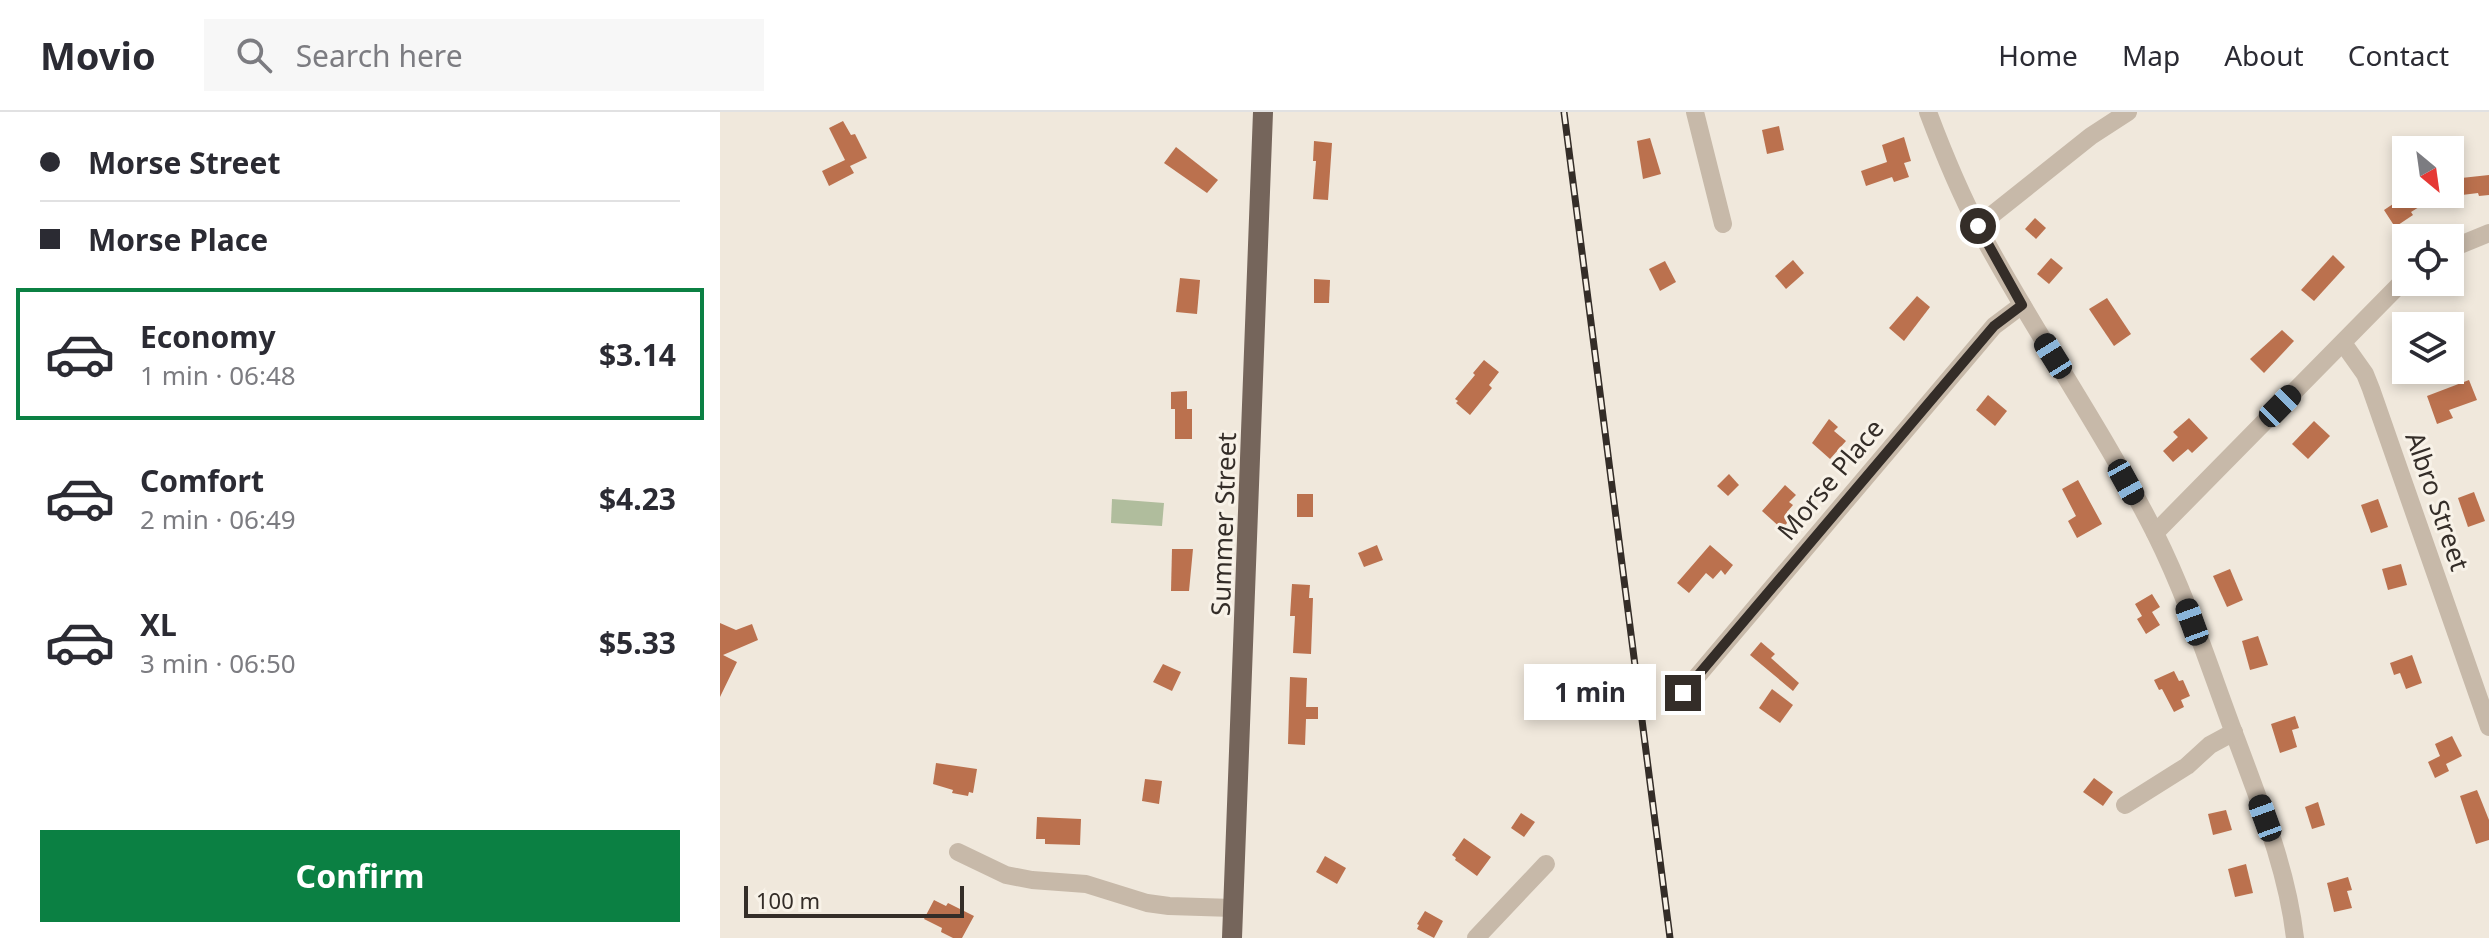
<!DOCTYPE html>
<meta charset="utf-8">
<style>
body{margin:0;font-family:"Noto Sans",sans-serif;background:#f7f7f7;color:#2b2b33;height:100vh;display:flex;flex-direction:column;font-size:30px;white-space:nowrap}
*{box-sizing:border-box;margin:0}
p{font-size:26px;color:#7c7c81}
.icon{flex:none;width:44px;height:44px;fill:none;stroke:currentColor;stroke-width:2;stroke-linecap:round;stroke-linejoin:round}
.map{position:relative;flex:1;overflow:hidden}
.side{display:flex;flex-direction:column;background:#fff;width:720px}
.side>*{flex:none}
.top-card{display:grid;align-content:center;height:176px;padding:0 40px;background:#fff}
.needle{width:52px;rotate:151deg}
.buttons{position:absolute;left:1672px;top:24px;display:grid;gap:16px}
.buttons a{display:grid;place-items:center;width:72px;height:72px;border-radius:0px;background:#fff;box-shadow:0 4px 12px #0003;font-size:40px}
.scale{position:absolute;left:24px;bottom:20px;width:220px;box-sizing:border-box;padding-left:8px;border:4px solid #342d28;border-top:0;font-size:22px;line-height:28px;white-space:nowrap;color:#342d28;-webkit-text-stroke:6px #f8f2e8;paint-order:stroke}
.end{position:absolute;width:36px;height:36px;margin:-18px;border:10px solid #342d28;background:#fff;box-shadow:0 0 0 4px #fff}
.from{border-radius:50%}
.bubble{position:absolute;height:56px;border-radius:0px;background:#fff;box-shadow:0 4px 12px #0003;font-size:26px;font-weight:700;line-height:56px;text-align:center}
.car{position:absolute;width:24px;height:48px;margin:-24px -12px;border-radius:10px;box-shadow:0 0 6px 2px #0007;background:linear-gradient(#222 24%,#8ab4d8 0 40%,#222 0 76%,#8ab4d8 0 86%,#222 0)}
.top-card b{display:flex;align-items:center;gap:28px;height:76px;font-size:30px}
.top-card b+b{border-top:2px solid #e1e1e2}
.top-card i{width:20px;height:20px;background:#2b2b33}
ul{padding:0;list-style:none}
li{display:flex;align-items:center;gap:24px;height:132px;margin:0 16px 12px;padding:0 24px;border:4px solid transparent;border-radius:0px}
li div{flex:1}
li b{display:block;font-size:30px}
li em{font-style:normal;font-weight:700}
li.active{border-color:#0b8043}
li>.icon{width:72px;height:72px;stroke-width:1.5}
.button{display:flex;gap:16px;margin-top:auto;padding:16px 40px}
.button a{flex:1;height:92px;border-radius:0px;background:#0b8043;color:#fff;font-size:32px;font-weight:700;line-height:92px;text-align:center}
header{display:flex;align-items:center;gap:48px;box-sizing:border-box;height:112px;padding:0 40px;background:#fff;border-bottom:2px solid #e1e1e2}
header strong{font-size:38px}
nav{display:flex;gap:44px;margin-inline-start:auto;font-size:28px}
.search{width:560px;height:72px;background:#f7f7f7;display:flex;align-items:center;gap:20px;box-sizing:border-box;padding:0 28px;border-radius:0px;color:#7c7c81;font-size:30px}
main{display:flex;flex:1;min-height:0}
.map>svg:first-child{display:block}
.green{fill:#b0bd9d}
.building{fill:#bb714e}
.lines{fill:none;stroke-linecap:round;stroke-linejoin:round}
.minor{stroke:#c7b9a9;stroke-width:18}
.major{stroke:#75655b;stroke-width:20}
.rail-casing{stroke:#342d28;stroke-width:7}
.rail{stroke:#f8f2e8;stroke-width:4;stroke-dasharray:12;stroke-linecap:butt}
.route{stroke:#342d28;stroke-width:10}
.labels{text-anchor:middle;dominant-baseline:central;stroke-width:6;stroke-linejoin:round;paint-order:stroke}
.street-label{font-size:26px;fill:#342d28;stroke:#f8f2e8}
</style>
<header>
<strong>Movio</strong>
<div class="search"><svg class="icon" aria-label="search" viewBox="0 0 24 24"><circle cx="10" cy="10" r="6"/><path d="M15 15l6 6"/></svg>Search here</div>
<nav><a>Home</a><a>Map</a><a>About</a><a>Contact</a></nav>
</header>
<main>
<section class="side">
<div class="top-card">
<b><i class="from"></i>Morse Street</b>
<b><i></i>Morse Place</b>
</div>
<ul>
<li class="active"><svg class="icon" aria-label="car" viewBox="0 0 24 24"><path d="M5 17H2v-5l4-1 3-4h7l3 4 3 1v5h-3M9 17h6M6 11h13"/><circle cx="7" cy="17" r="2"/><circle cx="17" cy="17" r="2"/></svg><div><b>Economy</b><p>1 min · 06:48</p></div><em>$3.14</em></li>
<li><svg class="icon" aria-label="car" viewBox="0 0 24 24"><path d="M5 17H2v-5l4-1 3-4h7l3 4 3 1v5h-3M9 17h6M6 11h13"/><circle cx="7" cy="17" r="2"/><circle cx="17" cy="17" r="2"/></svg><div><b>Comfort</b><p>2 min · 06:49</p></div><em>$4.23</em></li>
<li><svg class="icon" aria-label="car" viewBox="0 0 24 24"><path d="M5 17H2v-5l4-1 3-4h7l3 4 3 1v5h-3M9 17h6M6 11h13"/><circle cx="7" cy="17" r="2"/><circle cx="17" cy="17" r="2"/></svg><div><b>XL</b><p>3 min · 06:50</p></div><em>$5.33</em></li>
</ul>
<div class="button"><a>Confirm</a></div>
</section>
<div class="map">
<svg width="1769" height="826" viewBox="0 0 1769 826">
<rect width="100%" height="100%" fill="#f0e8dc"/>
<path class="green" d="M392,387L444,391L442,414L391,411Z"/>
<g class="building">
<path d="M123,9L131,23L135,22L147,46L130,54L134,61L109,74L102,59L125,48L109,16Z"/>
<path d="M1059,14L1064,38L1047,42L1042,18Z"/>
<path d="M1184,25L1191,49L1184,51L1189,65L1174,70L1172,65L1146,74L1141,59L1167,50L1162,33Z"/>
<path d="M930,26L941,62L923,67L917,29Z"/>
<path d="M594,29L612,31L608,88L593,87L596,49H593Z"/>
<path d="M456,35L498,68L487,81L444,51Z"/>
<path d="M1769,63V83L1759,84L1758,81L1734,84L1732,67Z"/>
<path d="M1680,82H1720L1691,100L1693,103L1675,115L1664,98L1682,86Z"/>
<path d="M1315,106L1326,116L1316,127L1305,117Z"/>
<path d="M1613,143L1625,155L1594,189L1581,178Z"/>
<path d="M1331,146L1343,156L1329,172L1317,162Z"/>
<path d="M1073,148L1084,161L1066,177L1055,164Z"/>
<path d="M945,149L956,170L940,179L929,157Z"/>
<path d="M460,166L480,168L477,202L456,200Z"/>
<path d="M594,167L610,168L609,191H594Z"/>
<path d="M1197,184L1210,195L1184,229L1169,216Z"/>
<path d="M1387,186L1411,222L1394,234L1369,197Z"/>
<path d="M1562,218L1574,229L1544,261L1530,247Z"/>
<path d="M764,248L779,260L769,273L772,276L750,303L736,291L738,289L735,287L755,263L753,261Z"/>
<path d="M1749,268L1757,288L1729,298L1733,306L1717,312L1707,284Z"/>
<path d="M467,279V297H472V327H455V297H451V280Z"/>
<path d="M1268,283L1287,299L1275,314L1256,298Z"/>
<path d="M1469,306L1488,326L1472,341L1468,337L1453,350L1443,339L1458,325L1453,320Z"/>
<path d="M1109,307L1118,315L1114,319L1126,329L1110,347L1092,331Z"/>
<path d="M1594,309L1610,324L1588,347L1572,332Z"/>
<path d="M1009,362L1019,373L1008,384L997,374Z"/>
<path d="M1358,368L1382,412L1357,426L1348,409L1356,404L1342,377Z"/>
<path d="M1065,373L1076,383L1069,390L1073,393L1067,400L1072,405L1062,417L1042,399Z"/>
<path d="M1754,380L1765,409L1748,415L1738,386Z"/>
<rect x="577" y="382" width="16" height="23"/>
<path d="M1658,387L1668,415L1651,421L1641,393Z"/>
<path d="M657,433L663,448L644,455L638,441Z"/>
<path d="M990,433L1013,453L1005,463L1001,458L993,467L986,461L969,481L957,471Z"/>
<path d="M452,437H473L469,479H451Z"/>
<path d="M1681,452L1687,473L1668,478L1662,457Z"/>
<path d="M1510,457L1523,488L1507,495L1493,464Z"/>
<path d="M572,472L590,473L589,486H593L591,542L573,541L575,504H570Z"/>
<path d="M1432,482L1440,495L1432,500L1440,513L1426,522L1417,507L1422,504L1415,492Z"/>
<path d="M0,511L16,518L32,512L38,528L3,543L17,550L0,585Z"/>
<path d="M1538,524L1548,553L1530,558L1522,529Z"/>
<path d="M1041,530L1055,542L1051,546L1079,571L1073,579L1030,543Z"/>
<path d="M1692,543L1702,571L1686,577L1680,561L1674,563L1670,551Z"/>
<path d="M443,552L461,560L452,579L433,570Z"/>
<path d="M1454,559L1459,569L1463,568L1470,584L1461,588L1464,595L1454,600L1442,577L1439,578L1434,568Z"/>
<path d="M570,565L587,566L586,595H598V607H586L585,633L568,632Z"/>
<path d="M1052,577L1073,593L1060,611L1039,596Z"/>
<path d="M1575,604L1579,616L1572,618L1577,635L1560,641L1551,612Z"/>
<path d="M1732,624L1742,644L1726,652L1729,659L1715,666L1708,650L1720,644L1715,632Z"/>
<path d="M216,651L257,657L253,681L249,680L248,684L232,681L233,678L213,672Z"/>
<path d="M1374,666L1393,680L1383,694L1363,680Z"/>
<path d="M425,667L442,669L439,692L422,689Z"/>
<path d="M1757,678L1769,708V728L1756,732L1740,684Z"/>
<path d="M1598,690L1605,713L1592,717L1585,695Z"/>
<path d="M1506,698L1512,718L1493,723L1488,702Z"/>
<path d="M801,701L815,710L804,725L791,716Z"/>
<path d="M317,705L361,707L360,733L325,732V727H316Z"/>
<path d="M744,726L771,745L757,764L735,748L736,746L732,743Z"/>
<path d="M605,744L626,756L617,772L596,760Z"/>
<path d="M1526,752L1533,781L1515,785L1508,757Z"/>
<path d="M1628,765L1632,778L1627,779L1632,796L1614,800L1607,771Z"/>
<path d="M214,788L226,794L228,791L254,804L242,826H233L221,820L222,816L204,807Z"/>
<path d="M705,799L723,809L714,826L697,817L699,813L697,812Z"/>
</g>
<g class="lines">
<g class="minor">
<path d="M975,0L1003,112"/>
<path d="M1208,0C1223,40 1239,79 1259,117C1314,220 1382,316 1435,421C1468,487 1491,560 1517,629C1541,694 1567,757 1575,826"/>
<path d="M1258,114L1371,24L1408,0"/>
<path d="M1730,137L1769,121"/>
<path d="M1623,231L1645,262L1651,277L1769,615"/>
<path d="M1435,421L1686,166"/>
<path d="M963,581L1274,214L1302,193"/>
<path d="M1405,693L1467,654L1490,633L1514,620"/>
<path d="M238,740L286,763L312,768L366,772L427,791L449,794L513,796"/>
<path d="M756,826L826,752"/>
</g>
<path class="major" d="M512,826L543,0"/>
<defs>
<path id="rail" d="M844,0L950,826"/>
</defs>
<use href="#rail" class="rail-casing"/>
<use href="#rail" class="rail"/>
</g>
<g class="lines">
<path class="route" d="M963,581L1274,214L1302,193L1258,114"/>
</g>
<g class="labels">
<g class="street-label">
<text transform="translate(1110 367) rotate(-50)">Morse Place</text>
<text transform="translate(1718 389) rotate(71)">Albro Street</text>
<text transform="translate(503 412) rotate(-88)">Summer Street</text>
</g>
</g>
</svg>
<div class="buttons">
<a><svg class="needle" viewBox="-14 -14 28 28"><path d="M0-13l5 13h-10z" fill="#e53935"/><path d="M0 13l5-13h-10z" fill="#7c7c81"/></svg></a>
<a><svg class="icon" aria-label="locate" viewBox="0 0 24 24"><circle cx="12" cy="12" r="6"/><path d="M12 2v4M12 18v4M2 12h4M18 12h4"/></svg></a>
<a><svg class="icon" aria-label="layers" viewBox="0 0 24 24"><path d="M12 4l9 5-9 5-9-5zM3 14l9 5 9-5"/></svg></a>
</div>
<div class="scale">100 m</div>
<i class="end from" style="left:1258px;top:114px"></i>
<i class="end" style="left:963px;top:581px"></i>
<div class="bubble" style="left:804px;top:552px;width:132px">1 min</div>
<i class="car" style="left:1333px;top:244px;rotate:328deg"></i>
<i class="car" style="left:1560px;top:294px;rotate:45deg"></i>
<i class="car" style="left:1406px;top:370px;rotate:151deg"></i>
<i class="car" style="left:1472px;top:510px;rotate:340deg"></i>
<i class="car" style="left:1545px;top:706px;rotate:340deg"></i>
</div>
</main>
